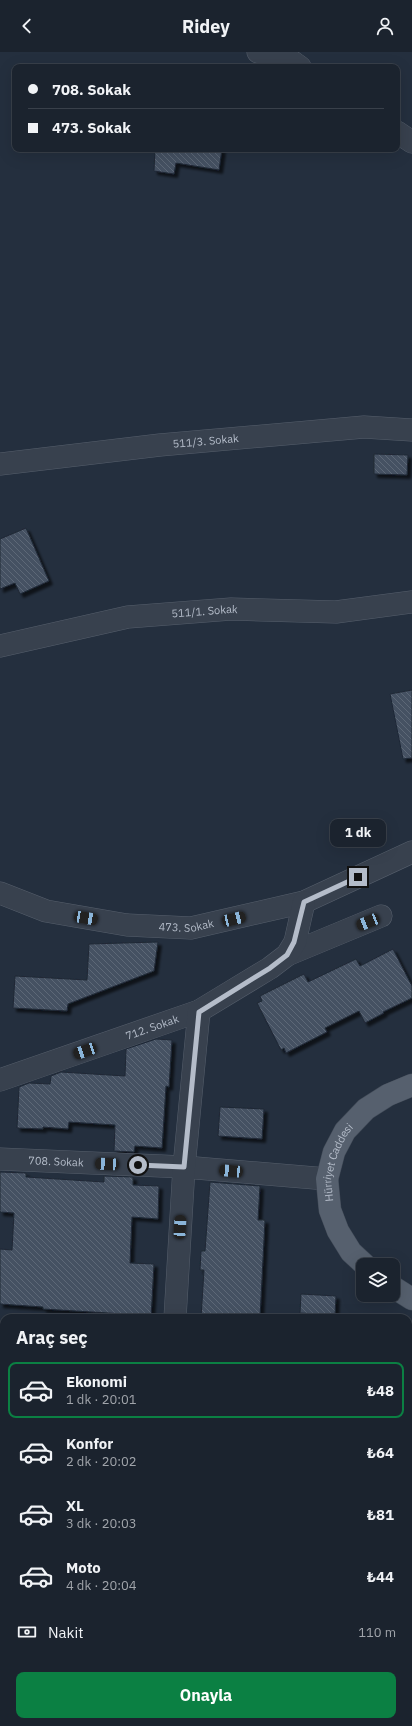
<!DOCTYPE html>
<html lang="tr">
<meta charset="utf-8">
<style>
body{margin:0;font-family:"IBM Plex Sans",sans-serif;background:#242b36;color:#f1f3f6;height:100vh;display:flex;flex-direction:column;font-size:15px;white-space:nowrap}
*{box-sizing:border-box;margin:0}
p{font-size:13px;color:#a0a4aa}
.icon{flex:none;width:22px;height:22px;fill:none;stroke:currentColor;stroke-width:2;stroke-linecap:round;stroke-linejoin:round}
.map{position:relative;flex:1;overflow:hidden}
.drawer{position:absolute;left:0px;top:1262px;width:412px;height:412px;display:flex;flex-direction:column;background:#1b232e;border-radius:12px 12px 0 0;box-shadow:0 4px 16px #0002,0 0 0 1px #39404a}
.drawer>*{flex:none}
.hud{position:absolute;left:12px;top:12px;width:388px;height:88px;border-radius:8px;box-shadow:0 4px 16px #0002,0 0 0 1px #39404a;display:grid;align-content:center;height:88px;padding:0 16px;background:#1b232e}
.tools{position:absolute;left:356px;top:1206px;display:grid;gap:8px}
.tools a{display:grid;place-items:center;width:44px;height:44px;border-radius:8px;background:#1b232e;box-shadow:0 4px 16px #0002,0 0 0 1px #39404a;font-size:20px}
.end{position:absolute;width:18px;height:18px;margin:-9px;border:5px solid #b4bcc9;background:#111;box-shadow:0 0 0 2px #111}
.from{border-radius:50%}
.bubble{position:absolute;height:28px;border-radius:8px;background:#1b232e;box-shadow:0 4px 16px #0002,0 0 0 1px #39404a;font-size:13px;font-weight:700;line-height:28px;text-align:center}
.car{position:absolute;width:12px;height:24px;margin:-12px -6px;border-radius:5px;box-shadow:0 0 3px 1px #0007;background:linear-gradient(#222 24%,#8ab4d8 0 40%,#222 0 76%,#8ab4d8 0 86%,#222 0)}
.hud b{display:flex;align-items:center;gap:14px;height:38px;font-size:15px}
.hud b+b{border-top:1px solid #39404a}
.hud i{width:10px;height:10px;background:#f1f3f6}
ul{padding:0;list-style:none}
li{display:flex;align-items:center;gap:12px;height:56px;margin:0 8px 6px;padding:0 8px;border:2px solid transparent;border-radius:8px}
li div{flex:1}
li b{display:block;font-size:15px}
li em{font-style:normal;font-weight:700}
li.on{border-color:#0b8043}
li>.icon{width:36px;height:36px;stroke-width:1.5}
h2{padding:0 16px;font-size:18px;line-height:48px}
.pay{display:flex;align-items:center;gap:10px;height:44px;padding:0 16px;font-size:15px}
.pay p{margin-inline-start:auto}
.action{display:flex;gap:8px;margin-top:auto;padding:8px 16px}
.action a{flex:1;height:46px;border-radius:8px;background:#0b8043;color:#fff;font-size:16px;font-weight:700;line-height:46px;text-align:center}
header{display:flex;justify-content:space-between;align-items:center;height:52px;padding:0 16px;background:#1b232e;font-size:18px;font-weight:700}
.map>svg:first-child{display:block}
.building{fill:url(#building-back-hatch);stroke:#1f2835;filter:url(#shadow)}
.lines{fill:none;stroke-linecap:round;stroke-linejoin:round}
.minor-casing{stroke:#565f6c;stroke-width:23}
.major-casing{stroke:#414a57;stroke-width:23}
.minor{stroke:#38414e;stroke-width:22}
.major{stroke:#56606e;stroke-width:22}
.route{stroke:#b4bcc9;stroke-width:5}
.labels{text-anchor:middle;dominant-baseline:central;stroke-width:3;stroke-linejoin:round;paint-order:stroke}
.street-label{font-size:11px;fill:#b4bcc9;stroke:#1d2633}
</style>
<header><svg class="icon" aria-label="back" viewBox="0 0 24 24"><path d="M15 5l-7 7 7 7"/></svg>Ridey<svg class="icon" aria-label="person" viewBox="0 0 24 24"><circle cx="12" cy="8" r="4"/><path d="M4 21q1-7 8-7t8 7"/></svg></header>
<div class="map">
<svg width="412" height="1674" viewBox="0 0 412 1674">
<defs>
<pattern id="building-back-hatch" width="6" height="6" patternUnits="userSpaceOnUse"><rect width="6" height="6" fill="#455162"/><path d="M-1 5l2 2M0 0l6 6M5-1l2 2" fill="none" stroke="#5d6877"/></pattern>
<filter id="shadow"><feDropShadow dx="3.5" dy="3.5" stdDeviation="1" flood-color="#0009"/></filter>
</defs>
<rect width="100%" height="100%" fill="#242f3e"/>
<g class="building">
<path d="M155,97H222L219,118L176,111L174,122L154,119Z"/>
<path d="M374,402L408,403L407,423L374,422Z"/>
<path d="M26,476L49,529L20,542L15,531L0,537V487Z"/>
<path d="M412,638V706L403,707L390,642Z"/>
<path d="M158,890L154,919L68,952L67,959L13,956L15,924L87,928L89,892Z"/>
<path d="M393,897L412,934V946L383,960L384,961L365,971L359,959L325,976L327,980L286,1001L284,996L281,998L257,951L262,949L260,944L304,922L308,930L356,907L360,914Z"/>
<path d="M156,987L172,988L169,1035L166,1034L162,1096L135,1094L134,1100L114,1099L115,1073L69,1070L68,1077L43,1075V1077L17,1076L19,1035L29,1031L50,1032L51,1024L61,1020L125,1024L126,997Z"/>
<path d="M220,1055L264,1057L262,1087L218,1084Z"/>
<path d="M0,1120L26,1121V1125L104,1130V1124L133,1125V1133L159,1134L158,1167L132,1165L130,1211L154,1212L151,1266H124V1262L43,1257V1255L0,1252V1197L12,1198L14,1161L0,1160Z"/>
<path d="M210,1130L260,1134L258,1168H265L260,1266H201L204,1218H200L201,1199H205Z"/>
<path d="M301,1242L336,1244L335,1263L300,1261Z"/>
</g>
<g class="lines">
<defs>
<g id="minor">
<path d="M258,0L293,10L300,15"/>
<path d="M397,80L412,90"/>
<path id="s1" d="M0,412L160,393L364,375L412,378"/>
<path id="s2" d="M0,594L128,565L231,557L336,560L412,550"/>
<path id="s3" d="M0,841L46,859L127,873L191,876L304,850L412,800"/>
<path d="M287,903L381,864"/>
<path id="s4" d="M0,1028L199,959L270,916L287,903L295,890L304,850"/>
<path id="s5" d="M0,1107L184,1115L327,1127"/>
<path d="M175,1266L184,1115L199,959"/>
<path d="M0,1307L4,1309"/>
<path d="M0,1647L4,1652"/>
<path d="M15,1674L19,1670"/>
<path d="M362,1674V1670"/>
</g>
<g id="major">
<path id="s6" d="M365,1213L351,1200L338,1179L330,1158L327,1127L334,1100L345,1079L366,1057L388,1043L412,1033"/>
<path d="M393,1235L412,1247"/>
</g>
</defs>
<use href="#minor" class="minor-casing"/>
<use href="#major" class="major-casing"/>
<use href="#minor" class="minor"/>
<use href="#major" class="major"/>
</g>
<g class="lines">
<path class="route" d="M138,1113L184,1115L199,960L270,916L287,903L294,890L304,850L358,825"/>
</g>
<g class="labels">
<g class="street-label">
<text stroke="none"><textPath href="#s1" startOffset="207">511/3. Sokak</textPath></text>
<text stroke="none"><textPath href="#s2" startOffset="208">511/1. Sokak</textPath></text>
<text stroke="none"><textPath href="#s3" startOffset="191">473. Sokak</textPath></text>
<text stroke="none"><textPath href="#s4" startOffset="161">712. Sokak</textPath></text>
<text stroke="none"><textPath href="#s5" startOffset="56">708. Sokak</textPath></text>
<text stroke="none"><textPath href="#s6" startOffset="116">Hürriyet Caddesi</textPath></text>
</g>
</g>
</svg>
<div class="tools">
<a><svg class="icon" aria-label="layers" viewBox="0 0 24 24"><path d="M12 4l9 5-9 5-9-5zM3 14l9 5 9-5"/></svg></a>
</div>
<i class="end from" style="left:138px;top:1113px"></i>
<i class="end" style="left:358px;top:825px"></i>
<div class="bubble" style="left:330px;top:767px;width:56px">1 dk</div>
<i class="car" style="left:86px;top:866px;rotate:99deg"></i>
<i class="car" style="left:234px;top:867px;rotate:77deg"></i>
<i class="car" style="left:368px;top:870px;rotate:248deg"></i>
<i class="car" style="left:85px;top:999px;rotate:251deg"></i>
<i class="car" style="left:107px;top:1112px;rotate:273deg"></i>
<i class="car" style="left:231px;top:1119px;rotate:275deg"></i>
<i class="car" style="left:180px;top:1175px;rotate:3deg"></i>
<div class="hud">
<b><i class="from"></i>708. Sokak</b>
<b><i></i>473. Sokak</b>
</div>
<section class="drawer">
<h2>Araç seç</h2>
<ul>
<li class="on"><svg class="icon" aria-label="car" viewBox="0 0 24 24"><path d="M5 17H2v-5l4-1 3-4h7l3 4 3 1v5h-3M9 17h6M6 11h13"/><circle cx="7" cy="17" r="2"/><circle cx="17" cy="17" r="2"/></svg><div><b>Ekonomi</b><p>1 dk · 20:01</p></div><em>₺48</em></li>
<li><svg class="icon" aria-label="car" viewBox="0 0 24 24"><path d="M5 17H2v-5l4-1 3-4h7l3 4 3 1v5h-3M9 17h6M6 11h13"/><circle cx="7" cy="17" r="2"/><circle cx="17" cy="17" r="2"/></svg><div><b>Konfor</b><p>2 dk · 20:02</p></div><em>₺64</em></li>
<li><svg class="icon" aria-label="car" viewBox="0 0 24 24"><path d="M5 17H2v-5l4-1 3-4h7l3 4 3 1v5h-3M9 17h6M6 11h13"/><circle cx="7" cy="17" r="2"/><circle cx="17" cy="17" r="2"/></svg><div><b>XL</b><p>3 dk · 20:03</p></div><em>₺81</em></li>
<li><svg class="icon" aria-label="car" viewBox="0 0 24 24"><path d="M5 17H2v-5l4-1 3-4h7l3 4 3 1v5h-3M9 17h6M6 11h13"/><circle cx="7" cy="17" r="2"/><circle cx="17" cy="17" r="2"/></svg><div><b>Moto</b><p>4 dk · 20:04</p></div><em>₺44</em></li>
</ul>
<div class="pay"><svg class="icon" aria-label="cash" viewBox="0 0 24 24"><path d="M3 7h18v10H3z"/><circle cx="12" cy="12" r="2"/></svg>Nakit<p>110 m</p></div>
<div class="action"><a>Onayla</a></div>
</section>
</div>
